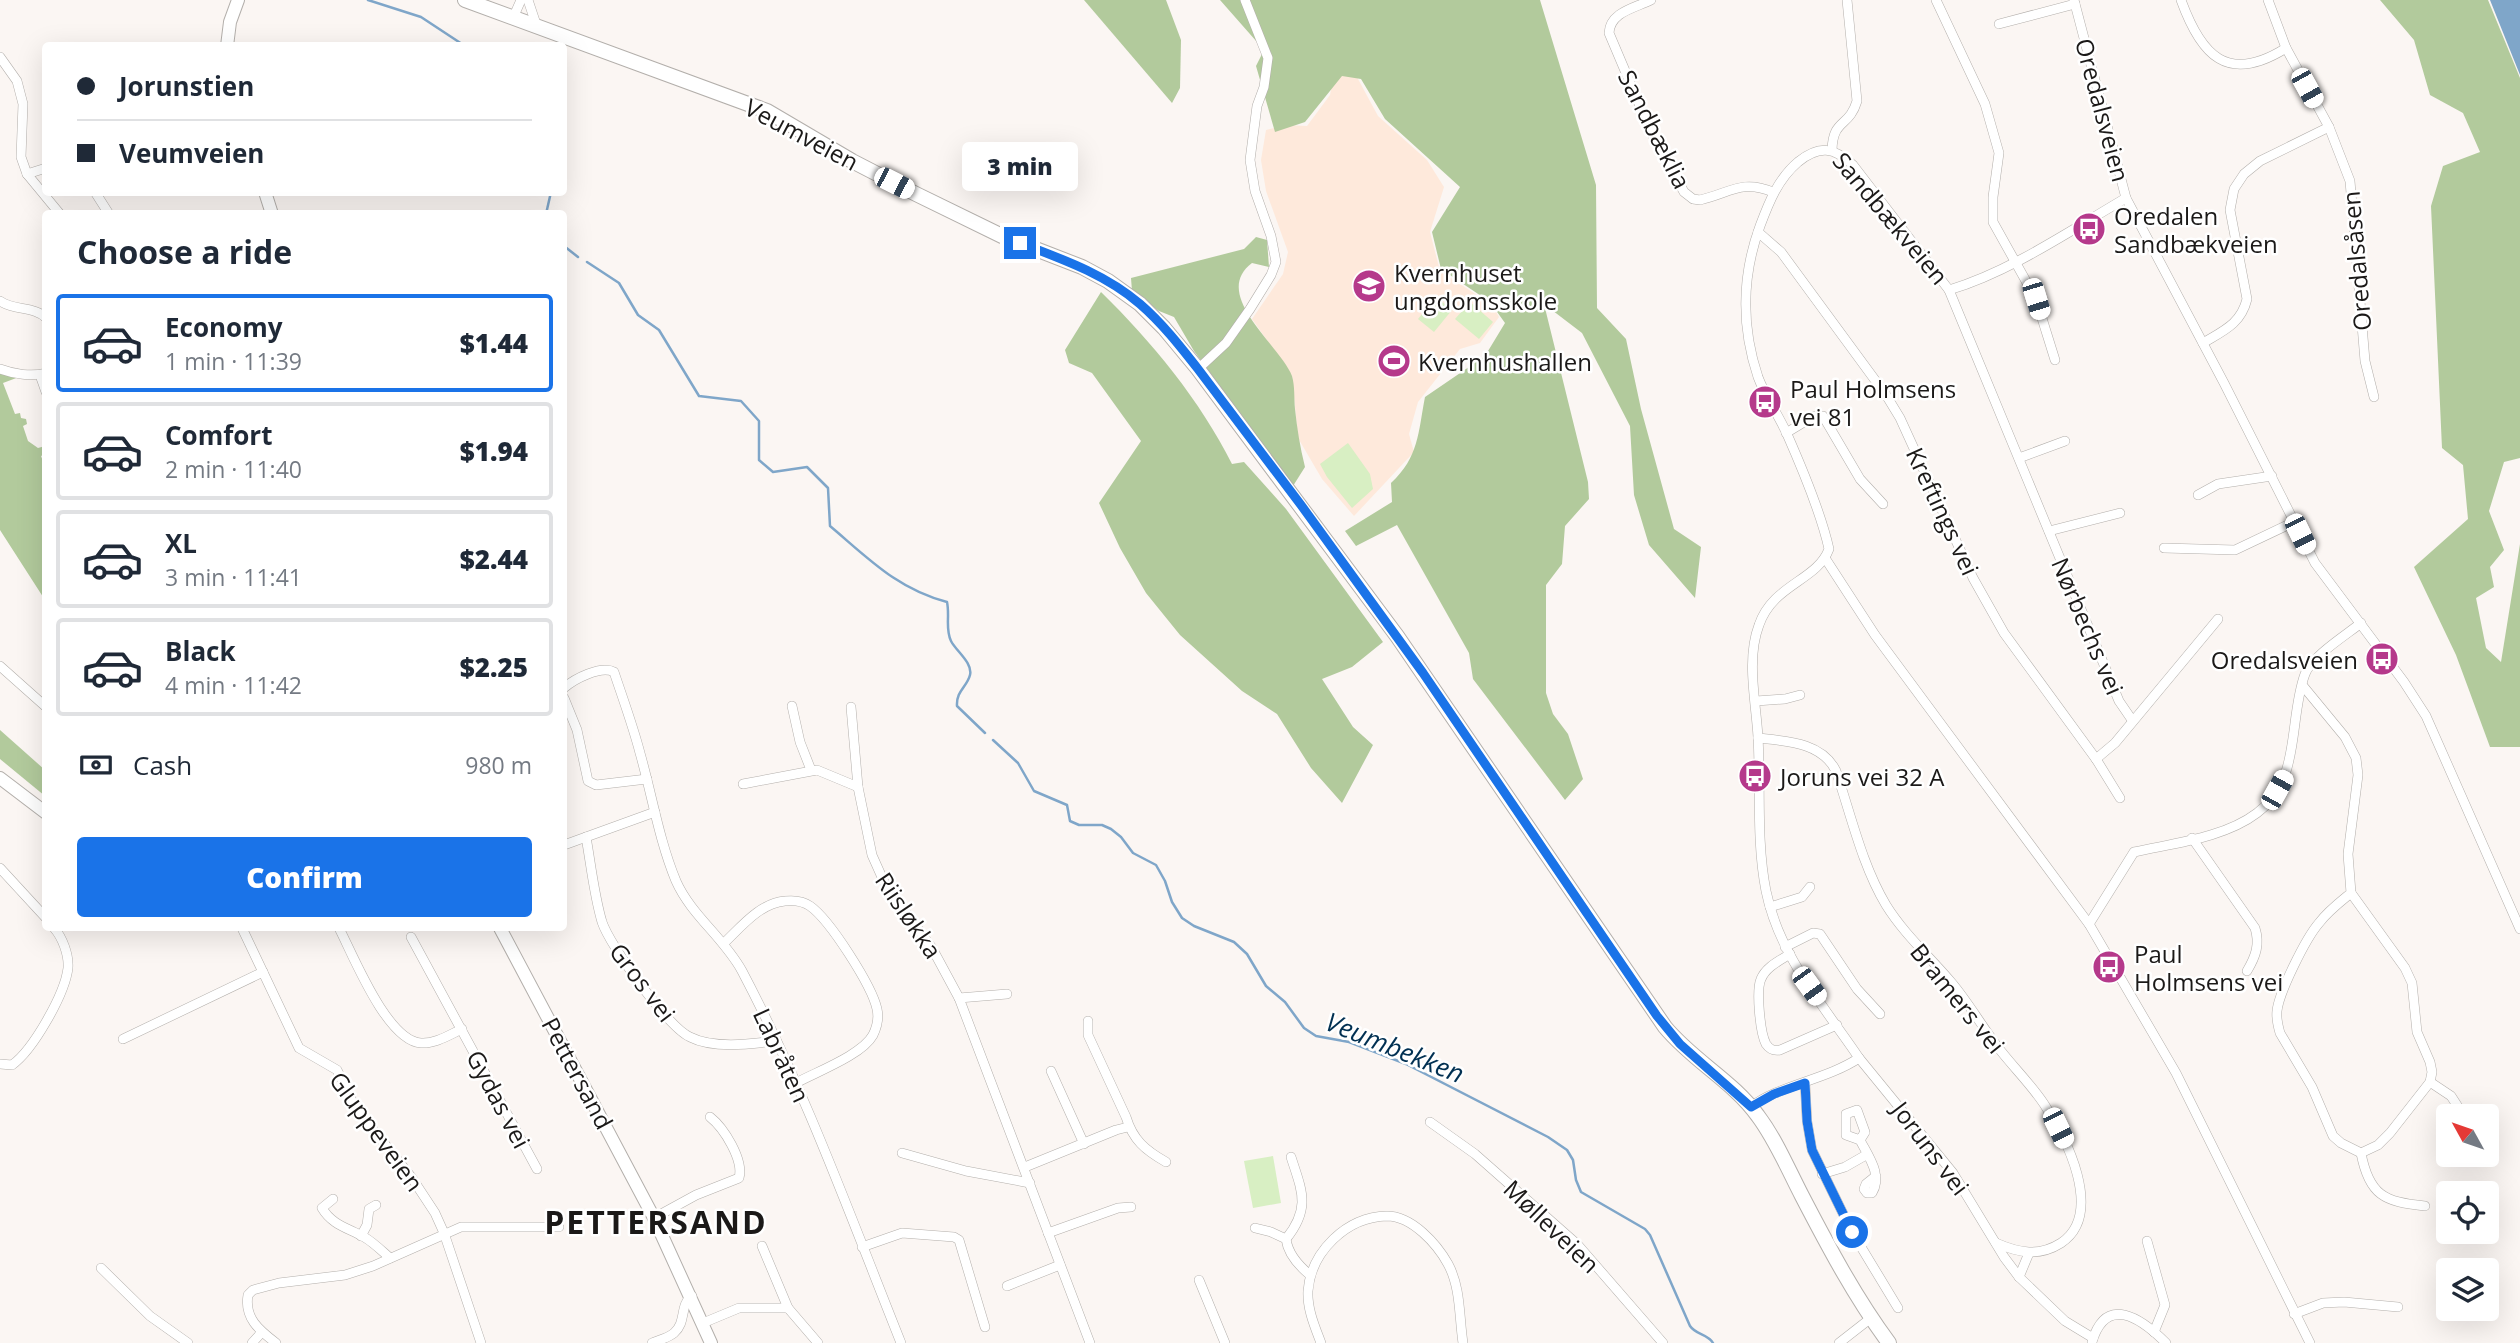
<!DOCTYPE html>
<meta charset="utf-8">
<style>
body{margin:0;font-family:"Open Sans",sans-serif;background:#f2f2f3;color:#1f2937;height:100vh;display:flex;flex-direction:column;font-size:26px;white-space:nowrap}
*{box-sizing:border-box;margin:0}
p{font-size:23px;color:#747a83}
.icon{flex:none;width:38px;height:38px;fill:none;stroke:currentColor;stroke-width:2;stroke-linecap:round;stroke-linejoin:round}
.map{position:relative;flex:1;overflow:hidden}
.sheet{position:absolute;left:42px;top:210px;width:525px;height:721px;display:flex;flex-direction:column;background:#fff;border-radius:7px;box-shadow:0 7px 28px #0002}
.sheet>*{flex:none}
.guide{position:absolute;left:42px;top:42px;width:525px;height:154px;border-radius:7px;box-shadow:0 7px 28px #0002;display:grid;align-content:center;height:154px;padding:0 35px;background:#fff}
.needle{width:46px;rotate:310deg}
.fabs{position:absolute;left:2436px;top:1104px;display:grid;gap:14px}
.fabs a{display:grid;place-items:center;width:63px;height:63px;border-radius:7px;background:#fff;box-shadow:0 7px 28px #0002;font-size:35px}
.end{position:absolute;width:32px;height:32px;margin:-16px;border:9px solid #1a73e8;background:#fff;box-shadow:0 0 0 4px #fff}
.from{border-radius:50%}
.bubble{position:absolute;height:49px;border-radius:7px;background:#fff;box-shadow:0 7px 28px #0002;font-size:23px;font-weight:800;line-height:49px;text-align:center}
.car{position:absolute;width:21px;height:42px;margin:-21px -10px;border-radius:9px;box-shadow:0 0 5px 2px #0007;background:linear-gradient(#fff 24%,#345 0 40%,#fff 0 76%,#345 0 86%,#fff 0)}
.guide b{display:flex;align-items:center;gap:24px;height:66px;font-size:26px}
.guide b+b{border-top:2px solid #e0e1e3}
.guide i{width:18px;height:18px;background:#1f2937}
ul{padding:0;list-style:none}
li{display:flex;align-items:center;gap:21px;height:98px;margin:0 14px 10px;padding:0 21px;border:4px solid #e0e1e3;border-radius:7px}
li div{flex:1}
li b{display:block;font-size:26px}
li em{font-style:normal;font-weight:800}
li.active{border-color:#1a73e8}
li>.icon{width:63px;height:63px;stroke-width:1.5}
h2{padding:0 35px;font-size:32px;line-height:84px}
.pay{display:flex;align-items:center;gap:18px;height:77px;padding:0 35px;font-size:26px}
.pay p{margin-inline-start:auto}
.cta{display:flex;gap:14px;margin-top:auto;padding:14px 35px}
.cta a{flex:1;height:80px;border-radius:7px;background:#1a73e8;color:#fff;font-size:28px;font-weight:800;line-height:80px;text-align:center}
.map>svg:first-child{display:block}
.education{fill:#fee9db}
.green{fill:#d8efc3}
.forest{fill:#b2ca9c}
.water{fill:#7fa6c9}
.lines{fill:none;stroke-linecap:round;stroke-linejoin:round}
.stream{stroke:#7fa6c9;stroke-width:2.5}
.street-casing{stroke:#b3afab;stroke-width:10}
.secondary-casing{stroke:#b3afab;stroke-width:14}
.primary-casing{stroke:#b3afab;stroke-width:16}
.street{stroke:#fff;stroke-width:9}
.secondary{stroke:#fff;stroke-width:12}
.primary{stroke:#fff;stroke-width:14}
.route{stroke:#1a73e8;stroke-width:9}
.labels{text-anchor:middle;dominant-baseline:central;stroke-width:5;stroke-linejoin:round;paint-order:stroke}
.street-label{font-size:24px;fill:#1b1918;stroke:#fff}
.poi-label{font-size:24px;fill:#1b1918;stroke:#fff;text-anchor:start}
.water-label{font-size:26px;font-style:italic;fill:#013052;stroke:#fff}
.district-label{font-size:32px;font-weight:bold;letter-spacing:2px;fill:#1b1918;stroke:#fff}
</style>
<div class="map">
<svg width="2520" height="1343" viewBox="0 0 2520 1343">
<rect width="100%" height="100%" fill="#fbf6f3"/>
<path class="education" d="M1351,66L1378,116L1427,160L1444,187L1430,232L1440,271L1480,297L1495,310L1499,317L1480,343L1460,349L1418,402L1409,434L1414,452L1354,516L1322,479L1298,438L1292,376L1252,319L1283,274L1288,252L1266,191L1261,160L1266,130L1286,125L1307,126L1330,95L1333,79Z"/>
<g class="green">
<path d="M1436,297L1452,310L1434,332L1418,319Z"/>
<path d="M1470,302L1493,322L1479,339L1455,319Z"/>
<path d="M1348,443L1370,474L1373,489L1352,508L1327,477L1320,464Z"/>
<path d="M1273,1156L1281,1203L1253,1208L1244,1161Z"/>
</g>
<g class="forest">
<path d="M1084,0H1166L1181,40L1180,88L1172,103Z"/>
<path d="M1220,0H1540L1596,185L1597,308L1626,339L1641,409L1674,529L1701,547L1695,598L1649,545L1634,495L1630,426L1582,333L1544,304L1588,482L1589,499L1565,526L1562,564L1546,585V693L1553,714L1568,734L1583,779L1565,800L1473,679L1469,653L1397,525L1356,546L1345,531L1392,502L1391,483C1419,457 1418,433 1425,397L1485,356L1505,323L1490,302L1441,269L1432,232L1460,187L1385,119L1361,79L1342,76L1305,122L1275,132L1256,66L1264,50Z"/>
<path d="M2380,0H2488L2520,78V458L2504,462L2489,511L2504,550L2490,567L2494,587L2476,598L2486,648L2501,662L2520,544V747H2490L2456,655L2414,567L2468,519L2463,465L2442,448L2431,206L2443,166L2480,152L2463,113L2430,95L2414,40Z"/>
<path d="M1256,237L1267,240L1269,267L1252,263C1210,295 1280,345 1292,376C1295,386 1294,399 1295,409C1297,428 1300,447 1305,467L1293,486L1194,351L1174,317L1159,311L1132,291L1131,278L1244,249Z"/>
<path d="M1101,292C1152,342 1200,400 1232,464L1244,462L1286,509L1383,642L1352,667L1322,679L1353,727L1373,745L1342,803L1311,768L1277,714L1242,691L1180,635L1146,593L1120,548L1099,503L1141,441L1092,373L1069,363L1065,350Z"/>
<path d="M0,373L19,377L3,383L15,414L20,413L21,418L26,419L27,424L23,426L28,441L38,448L45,446V454L41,456L46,469L45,600L0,530Z"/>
<path d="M0,730L45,770V796L0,759Z"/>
</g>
<path class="water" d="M2490,0H2520V75Z"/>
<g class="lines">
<g class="stream">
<path d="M368,0L421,17L465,46"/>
<path d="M546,214L551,192"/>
<path d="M564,246L578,257"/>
<path d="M587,262L619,283L638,315L659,330L699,396L741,401L759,421V460L773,472L807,467L828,488L830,526C868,558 897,589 947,602C950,616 945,629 951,641C956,651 973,663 970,675C967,687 956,691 957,706L985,733"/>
<path d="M993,740L1018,763L1034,791L1067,805L1070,821L1079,825H1102L1111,829L1121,837L1133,853L1156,865L1165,881L1172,902L1182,918L1194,926L1234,942L1247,954L1266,986L1285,1002L1304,1028L1316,1036L1349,1042L1406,1064L1548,1137L1567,1150L1573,1160L1576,1180L1581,1192L1645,1229L1650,1235L1690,1326C1696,1335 1708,1334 1713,1343"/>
</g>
<defs>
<g id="street">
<path d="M528,0L537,27"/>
<path d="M1651,0C1635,8 1610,12 1609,33L1651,132L1684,192L1693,199L1700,200C1730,193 1742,179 1773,192"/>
<path d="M1936,0L1985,104L1999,153L1993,197V222L2036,299L2055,360"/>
<path d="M2074,0L2126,198L2224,383L2315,563L2404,682L2426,716L2520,929"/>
<path d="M2181,0C2201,55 2227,85 2286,48"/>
<path d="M2268,0L2286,48L2329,127L2350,181L2365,361L2374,397"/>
<path d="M513,18L521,0"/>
<path d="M1999,24L2075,4"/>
<path d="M0,57L17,81L23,104L21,157L27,174L60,214"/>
<path d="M1832,150C1833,118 1849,128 1857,101L1847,0"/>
<path d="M27,174L46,168"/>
<path d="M95,192L109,214"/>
<path d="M1758,232L1781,252L1886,395L1900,418L1973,578L2004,633L2096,759L2120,798"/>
<path d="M1949,290C2010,272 2071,230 2126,198"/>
<path d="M0,301C14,311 35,306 46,318"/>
<path d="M2203,343C2223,331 2241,324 2247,299L2230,210L2234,189L2244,174L2260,161L2329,127"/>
<path d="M0,369C13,374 32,377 46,373"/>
<path d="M1198,369L1226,343L1250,309L1271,275L1276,262L1271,236L1255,191L1250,160L1257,106L1264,87L1268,58L1245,0"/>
<path d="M40,375L46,392"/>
<path d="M1786,433L1814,416H1823L1860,479L1883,504"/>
<path d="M2019,458L2065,441"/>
<path d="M2198,495L2218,484L2272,476"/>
<path d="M2049,531L2120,513"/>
<path d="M2164,548L2235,550L2294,522"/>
<path d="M1825,558L1875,635L2089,924L2176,1073L2310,1343"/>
<path d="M0,666L46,707"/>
<path d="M2303,686L2345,737L2356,758L2358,775L2348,854L2351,893C2340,902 2328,911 2319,923C2306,938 2279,992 2277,1011C2276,1019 2278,1026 2280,1033L2312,1087L2333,1136L2341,1143L2361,1153"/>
<path d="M564,688C574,679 601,665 614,672C623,699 633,726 640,753C652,795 659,840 676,881C691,915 724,938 742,971C805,1090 851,1218 901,1343"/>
<path d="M564,698L577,730L588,781L596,785L647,779"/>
<path d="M1756,701L1785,699L1800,695"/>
<path d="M792,706L800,742L811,770"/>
<path d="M851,707L858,787L872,855L885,884L932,948L959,998L1090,1343"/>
<path d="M1758,738C1786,741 1822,742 1836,771C1851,815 1862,865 1886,905C1904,934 1929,956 1951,982C1968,1002 1981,1025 1997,1046C2012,1066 2030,1083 2044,1104C2066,1136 2105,1214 2061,1243C2039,1257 2019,1253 1996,1243"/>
<path d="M2096,759L2115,743L2218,619"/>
<path d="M743,784L817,770L858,787"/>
<path d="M586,837C591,865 594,895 602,922C610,946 668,1027 690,1037C713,1049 751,1044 776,1041"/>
<path d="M2192,838L2255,928C2260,944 2256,956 2247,971"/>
<path d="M564,845L655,812"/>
<path d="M0,868L46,918"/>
<path d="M2351,893L2405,968L2412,983L2417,1032L2430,1062L2432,1072L2430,1082L2390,1133L2378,1145L2361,1153"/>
<path d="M1770,907L1802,897L1810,887"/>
<path d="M2089,924L2134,852C2174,843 2224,838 2257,813C2302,780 2288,720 2305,674C2311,657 2346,635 2361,623"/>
<path d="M242,928L299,1048L337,1070L355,1107L412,1178L435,1213L444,1233L481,1343"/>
<path d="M339,928C353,955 387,1041 421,1043C435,1044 449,1035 462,1029"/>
<path d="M411,937L537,1169"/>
<path d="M724,943C741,927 760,903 785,901C794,900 803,901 810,906C830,920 872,986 877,1009C879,1018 877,1027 873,1035C862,1055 816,1072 796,1083"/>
<path d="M1785,947L1813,933L1820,934L1857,989L1880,1014"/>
<path d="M1790,954C1779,961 1766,967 1761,979C1756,990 1760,1033 1766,1044C1770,1050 1774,1051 1780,1050L1837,1025"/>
<path d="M959,998L1007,994"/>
<path d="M1088,1021V1035L1126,1117C1133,1140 1145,1150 1166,1162"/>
<path d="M123,1039L263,972"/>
<path d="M1859,1058L1953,1173L2004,1257L2019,1277L2065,1321L2093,1338"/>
<path d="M0,1064L12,1065C33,1050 65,994 68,968C69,954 62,937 54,928"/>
<path d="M1051,1071L1084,1144"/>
<path d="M2430,1082L2451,1096L2464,1116"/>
<path d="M1805,1083L1807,1121L1812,1150L1852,1232L1898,1308"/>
<path d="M1751,1107C1779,1085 1826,1080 1859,1058C1823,1005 1779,955 1766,891C1756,841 1761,787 1758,737C1756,702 1746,659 1759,625C1773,584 1817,581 1829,549C1821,513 1802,468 1787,434C1778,414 1765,396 1758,377C1741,326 1742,275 1760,226C1769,202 1778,179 1798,162C1819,145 1834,147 1853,165L1949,290L2119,701L2132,720"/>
<path d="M1857,1110L1865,1132L1860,1140L1846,1135V1114Z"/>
<path d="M1430,1122L1475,1154L1577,1244L1663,1343"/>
<path d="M1860,1140C1868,1156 1883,1175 1872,1193H1867L1864,1189L1866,1184L1876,1176"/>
<path d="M902,1153L966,1171L1030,1183"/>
<path d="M2361,1153C2369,1195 2384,1202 2425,1206"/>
<path d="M1025,1167L1116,1130L1128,1127"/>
<path d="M1822,1174L1845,1167L1866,1155"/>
<path d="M333,1199L322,1208C332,1225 348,1228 364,1237C373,1242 382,1251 390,1258"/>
<path d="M654,1218L696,1195L739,1178C744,1160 724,1128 710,1117"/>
<path d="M1255,1228L1271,1232L1286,1239C1288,1254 1299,1266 1310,1275"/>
<path d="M1048,1233L1118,1208L1131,1207"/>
<path d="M361,1236L367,1225L369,1209L376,1205"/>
<path d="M1286,1239C1311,1208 1302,1191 1291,1157"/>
<path d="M2147,1241L2165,1305L2154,1332"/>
<path d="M762,1246L788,1308L818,1343"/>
<path d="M862,1247L902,1233L954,1237L959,1240L985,1327"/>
<path d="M101,1268L150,1316L188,1343"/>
<path d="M2019,1277L2029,1253"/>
<path d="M1199,1280L1225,1343"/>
<path d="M1007,1286L1060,1265"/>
<path d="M2294,1314L2323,1303L2344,1302L2398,1307"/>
<path d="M703,1323L739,1308H788"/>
<path d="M2092,1342C2106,1294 2141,1318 2166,1343"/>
<path d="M252,1343L262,1332"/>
<path d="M276,1343C259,1330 244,1318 248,1295L253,1290L279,1283L345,1275L373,1266L461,1227H559"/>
<path d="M652,1343C659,1340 668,1338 674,1333C687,1322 679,1305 692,1296"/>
<path d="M1321,1343C1315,1327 1307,1309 1308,1291C1311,1252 1346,1217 1387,1216C1412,1216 1437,1244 1448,1264C1461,1288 1459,1317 1463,1343"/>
<path d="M1839,1343L1871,1318"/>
</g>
<g id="secondary">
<path d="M227,46L230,22L238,0"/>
<path d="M265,192L272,214"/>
<path d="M0,778L46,813"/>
<path d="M500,928L654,1218L711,1343"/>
</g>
<path id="primary" d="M465,0L767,111L852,161L916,194L1002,236L1082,267L1108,281L1140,304L1164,328L1198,369L1397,636L1665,1027C1693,1061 1733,1081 1758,1116C1776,1140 1788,1169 1802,1196C1828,1246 1855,1297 1889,1343"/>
</defs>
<use href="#street" class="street-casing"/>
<use href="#secondary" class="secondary-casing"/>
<use href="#primary" class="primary-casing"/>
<use href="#street" class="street"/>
<use href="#secondary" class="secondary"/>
<use href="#primary" class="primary"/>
</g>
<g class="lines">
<path class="route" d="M1020,243C1062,259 1105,274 1140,304C1162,323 1180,346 1198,369L1301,505L1423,673L1657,1016L1680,1044L1751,1107L1774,1094L1805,1083L1807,1121L1812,1150L1852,1232"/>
</g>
<defs>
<symbol id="bus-disc" viewBox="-11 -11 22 22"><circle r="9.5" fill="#b5398b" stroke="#fff"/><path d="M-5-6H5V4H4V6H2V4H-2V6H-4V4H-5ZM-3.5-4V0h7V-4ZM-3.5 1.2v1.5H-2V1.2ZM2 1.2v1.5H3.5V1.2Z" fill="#fff"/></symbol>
<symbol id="school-disc" viewBox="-11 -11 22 22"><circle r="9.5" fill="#b5398b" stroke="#fff"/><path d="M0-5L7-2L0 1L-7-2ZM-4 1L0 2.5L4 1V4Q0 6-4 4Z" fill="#fff"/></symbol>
<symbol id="stadium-disc" viewBox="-11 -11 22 22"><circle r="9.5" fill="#b5398b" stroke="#fff"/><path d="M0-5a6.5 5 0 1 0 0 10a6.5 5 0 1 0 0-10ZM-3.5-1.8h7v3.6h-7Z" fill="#fff"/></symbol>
</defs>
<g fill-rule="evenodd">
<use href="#bus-disc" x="2070" y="210" width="38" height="38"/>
<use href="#school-disc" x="1350" y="267" width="38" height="38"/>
<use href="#stadium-disc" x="1375" y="342" width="38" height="38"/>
<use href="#bus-disc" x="1746" y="383" width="38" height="38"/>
<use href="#bus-disc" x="2363" y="640" width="38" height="38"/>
<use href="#bus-disc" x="1736" y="757" width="38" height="38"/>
<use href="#bus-disc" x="2090" y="948" width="38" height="38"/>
</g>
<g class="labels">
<g class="street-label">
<text transform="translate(2103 110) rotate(75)">Oredalsveien</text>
<text transform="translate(1655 129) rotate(63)">Sandbæklia</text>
<text transform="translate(802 134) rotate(28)">Veumveien</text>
<text transform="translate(1891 218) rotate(50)">Sandbækveien</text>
<text transform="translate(2356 261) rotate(-95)">Oredalsåsen</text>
<text transform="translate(1943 511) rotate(65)">Kreftings vei</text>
<text transform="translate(2088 626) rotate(67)">Nørbechs vei</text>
<text transform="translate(909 915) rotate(56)">Riisløkka</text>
<text transform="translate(643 982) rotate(53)">Gros vei</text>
<text transform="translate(1958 998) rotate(51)">Bramers vei</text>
<text transform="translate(782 1055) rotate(65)">Labråten</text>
<text transform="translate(578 1073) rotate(62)">Pettersand</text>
<text transform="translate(499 1099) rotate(62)">Gydas vei</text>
<text transform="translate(377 1131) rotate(54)">Gluppeveien</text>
<text transform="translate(1931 1148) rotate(53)">Joruns vei</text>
<text transform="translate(1552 1226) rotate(44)">Mølleveien</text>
</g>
<g class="poi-label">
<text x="2114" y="215">Oredalen<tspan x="2114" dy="28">Sandbækveien</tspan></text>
<text x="1394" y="272">Kvernhuset<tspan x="1394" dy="28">ungdomsskole</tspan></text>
<text x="1418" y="361">Kvernhushallen</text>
<text x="1790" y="388">Paul Holmsens<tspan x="1790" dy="28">vei 81</tspan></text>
<text x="2358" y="659" text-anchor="end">Oredalsveien</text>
<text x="1780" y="776">Joruns vei 32 A</text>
<text x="2134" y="953">Paul<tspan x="2134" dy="28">Holmsens vei</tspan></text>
</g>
<g class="water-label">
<text transform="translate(1395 1047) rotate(22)">Veumbekken</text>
</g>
<g class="district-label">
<text x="656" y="1221">PETTERSAND</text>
</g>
</g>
</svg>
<div class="fabs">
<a><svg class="needle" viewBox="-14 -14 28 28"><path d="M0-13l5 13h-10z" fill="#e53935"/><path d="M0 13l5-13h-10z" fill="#747a83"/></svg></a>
<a><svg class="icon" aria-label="locate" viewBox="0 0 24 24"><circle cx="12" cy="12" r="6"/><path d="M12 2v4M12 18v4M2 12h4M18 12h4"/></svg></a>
<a><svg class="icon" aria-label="layers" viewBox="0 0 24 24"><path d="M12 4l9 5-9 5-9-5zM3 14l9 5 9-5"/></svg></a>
</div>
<i class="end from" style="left:1852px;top:1232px"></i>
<i class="end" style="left:1020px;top:243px"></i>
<div class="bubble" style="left:962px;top:142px;width:116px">3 min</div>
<i class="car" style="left:2307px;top:88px;rotate:151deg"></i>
<i class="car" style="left:894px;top:183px;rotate:117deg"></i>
<i class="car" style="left:2036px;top:299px;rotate:163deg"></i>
<i class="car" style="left:2300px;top:534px;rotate:154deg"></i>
<i class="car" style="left:2277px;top:790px;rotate:29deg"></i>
<i class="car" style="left:1809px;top:986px;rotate:144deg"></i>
<i class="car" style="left:2058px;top:1128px;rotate:154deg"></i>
<div class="guide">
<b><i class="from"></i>Jorunstien</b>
<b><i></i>Veumveien</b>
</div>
<section class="sheet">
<h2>Choose a ride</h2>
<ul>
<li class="active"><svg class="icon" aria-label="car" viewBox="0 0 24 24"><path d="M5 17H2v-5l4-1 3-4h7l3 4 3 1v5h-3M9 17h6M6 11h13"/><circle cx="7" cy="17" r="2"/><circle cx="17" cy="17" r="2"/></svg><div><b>Economy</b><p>1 min · 11:39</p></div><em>$1.44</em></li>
<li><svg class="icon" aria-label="car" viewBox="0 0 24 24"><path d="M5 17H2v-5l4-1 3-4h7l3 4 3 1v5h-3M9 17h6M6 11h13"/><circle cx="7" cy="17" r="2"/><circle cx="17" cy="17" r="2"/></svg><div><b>Comfort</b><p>2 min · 11:40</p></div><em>$1.94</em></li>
<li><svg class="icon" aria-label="car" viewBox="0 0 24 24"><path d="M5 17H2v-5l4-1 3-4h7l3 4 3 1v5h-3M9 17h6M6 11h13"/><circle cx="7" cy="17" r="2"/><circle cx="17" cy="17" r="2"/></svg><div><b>XL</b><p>3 min · 11:41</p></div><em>$2.44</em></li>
<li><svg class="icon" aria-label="car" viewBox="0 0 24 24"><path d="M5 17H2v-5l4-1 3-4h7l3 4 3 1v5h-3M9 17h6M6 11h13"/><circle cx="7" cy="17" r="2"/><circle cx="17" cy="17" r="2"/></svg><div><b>Black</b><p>4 min · 11:42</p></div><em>$2.25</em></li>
</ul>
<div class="pay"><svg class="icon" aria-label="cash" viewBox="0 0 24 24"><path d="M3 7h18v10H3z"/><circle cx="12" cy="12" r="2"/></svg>Cash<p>980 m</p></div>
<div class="cta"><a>Confirm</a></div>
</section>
</div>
